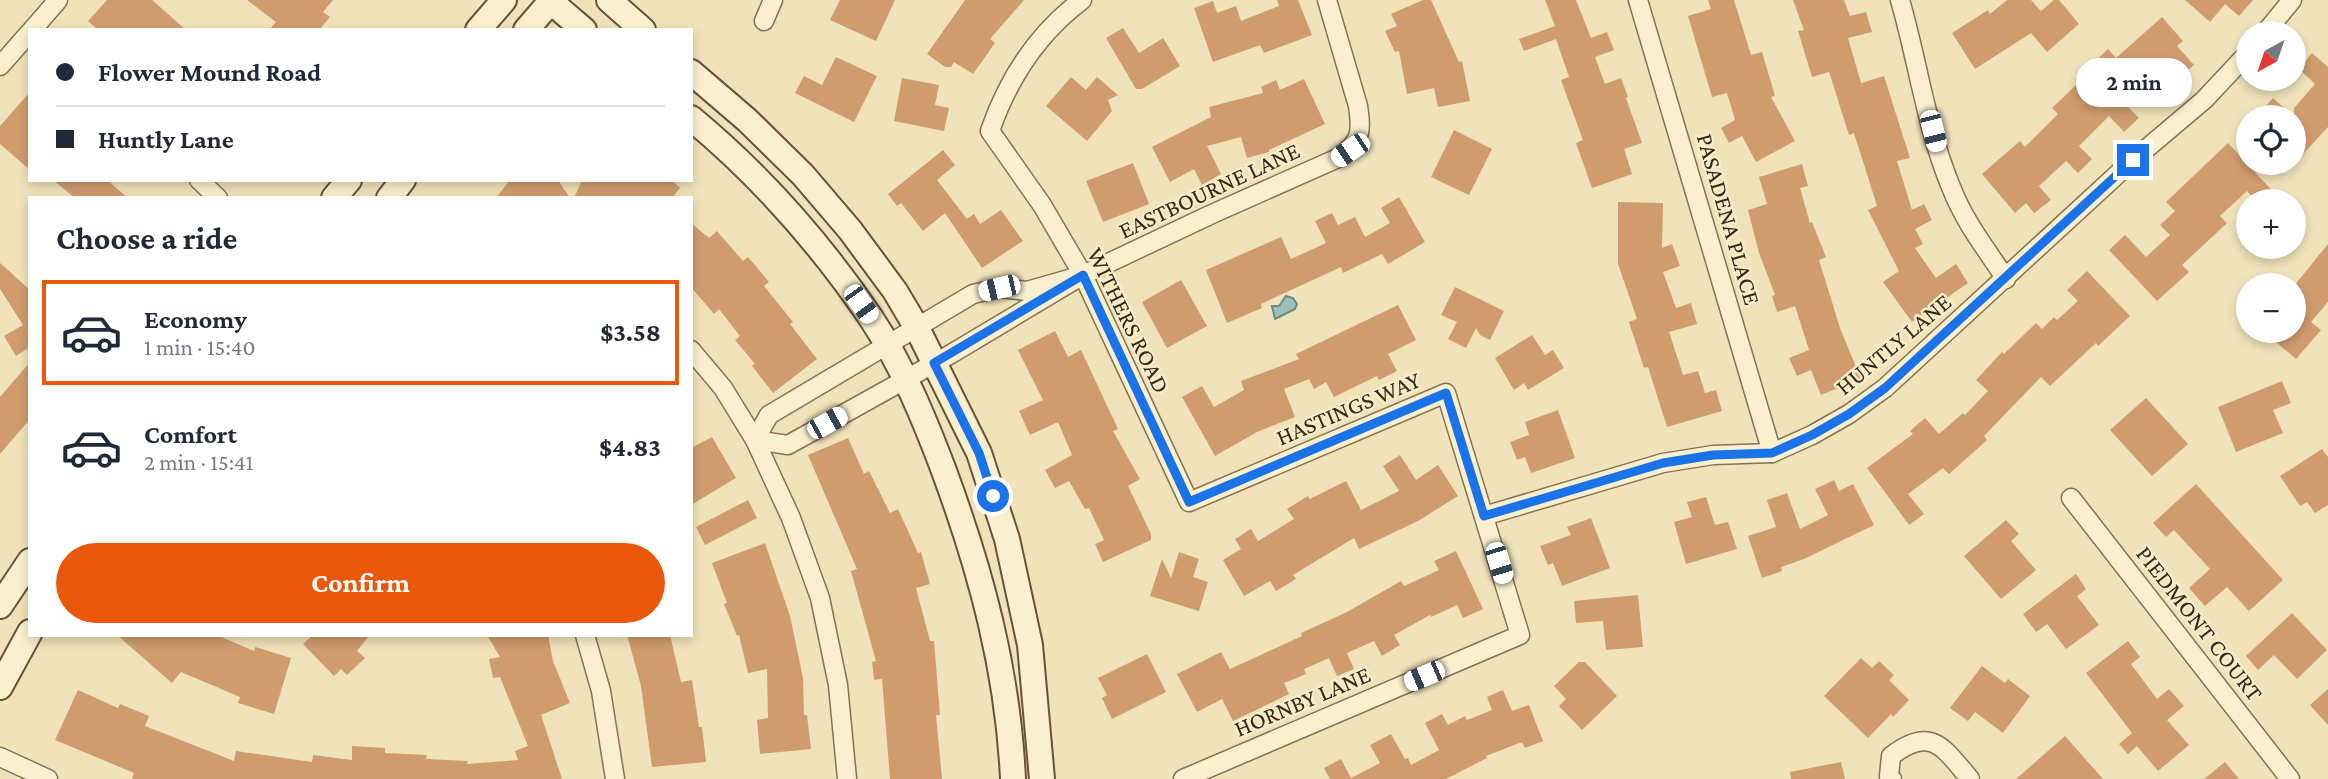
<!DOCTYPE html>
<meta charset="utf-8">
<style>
body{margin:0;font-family:"Crimson Pro",serif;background:#f2f2f3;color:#1f2937;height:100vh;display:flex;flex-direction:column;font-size:26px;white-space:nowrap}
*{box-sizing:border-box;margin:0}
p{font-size:23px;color:#747a83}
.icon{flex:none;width:38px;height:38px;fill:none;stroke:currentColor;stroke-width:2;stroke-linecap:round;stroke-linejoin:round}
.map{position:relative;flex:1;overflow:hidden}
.details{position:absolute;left:28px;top:196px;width:665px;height:441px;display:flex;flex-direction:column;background:#fff;border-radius:0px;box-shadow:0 4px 10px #0003}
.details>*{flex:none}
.hud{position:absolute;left:28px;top:28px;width:665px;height:154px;border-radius:0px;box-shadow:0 4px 10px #0003;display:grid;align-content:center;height:154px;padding:0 28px;background:#fff}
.needle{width:46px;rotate:220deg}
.fabs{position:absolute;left:2236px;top:21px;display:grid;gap:14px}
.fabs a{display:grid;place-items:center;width:70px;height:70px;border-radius:50%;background:#fff;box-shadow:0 4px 10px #0003;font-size:35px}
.end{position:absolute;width:32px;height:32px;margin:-16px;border:9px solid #1a73e8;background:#fff;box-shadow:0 0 0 4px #fff}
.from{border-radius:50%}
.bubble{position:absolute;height:49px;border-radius:24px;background:#fff;box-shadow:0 4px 10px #0003;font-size:23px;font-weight:700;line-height:49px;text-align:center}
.car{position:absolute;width:21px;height:42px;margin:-21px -10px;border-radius:9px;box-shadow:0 0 5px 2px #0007;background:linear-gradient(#fff 24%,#345 0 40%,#fff 0 76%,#345 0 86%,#fff 0)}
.hud b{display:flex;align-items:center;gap:24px;height:66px;font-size:26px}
.hud b+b{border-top:2px solid #e0e1e3}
.hud i{width:18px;height:18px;background:#1f2937}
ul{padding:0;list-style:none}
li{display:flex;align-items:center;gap:21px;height:105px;margin:0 14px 10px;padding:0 14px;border:4px solid transparent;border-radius:0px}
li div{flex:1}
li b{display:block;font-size:26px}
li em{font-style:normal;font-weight:700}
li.on{border-color:#ea580c}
li>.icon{width:63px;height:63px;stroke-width:1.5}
h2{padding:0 28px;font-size:32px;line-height:84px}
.cta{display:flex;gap:14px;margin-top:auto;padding:14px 28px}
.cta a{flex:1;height:80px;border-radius:42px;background:#ea580c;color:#fff;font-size:28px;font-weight:700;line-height:80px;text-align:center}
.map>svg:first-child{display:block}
.water{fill:#9fc0b8;stroke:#678d86;stroke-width:2}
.building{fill:#d09c6e}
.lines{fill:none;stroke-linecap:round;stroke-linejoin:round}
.street-casing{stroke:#877254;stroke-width:21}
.secondary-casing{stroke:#685338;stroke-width:28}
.street{stroke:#faf0ce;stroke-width:18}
.secondary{stroke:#faf0ce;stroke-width:24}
.route{stroke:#1a73e8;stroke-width:9}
.labels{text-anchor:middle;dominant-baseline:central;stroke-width:5;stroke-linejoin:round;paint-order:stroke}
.street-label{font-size:24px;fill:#35291a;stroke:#f7ecca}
</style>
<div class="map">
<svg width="2328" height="779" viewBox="0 0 2328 779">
<rect width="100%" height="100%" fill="#f0e3ba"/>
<path class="water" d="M1286,296L1293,298L1297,304L1295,309L1275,319L1272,306H1279Z"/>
<g class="building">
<path d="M107,0H152L186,30H98L88,21Z"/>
<path d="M247,0H333L323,12L330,17L319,30H269L276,22Z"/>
<path d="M840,0H895L876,41L830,20Z"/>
<path d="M965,0H1024L990,39L995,43L973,74L954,62L951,67H945L927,54Z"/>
<path d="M1277,0H1298L1312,35L1264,53L1260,45L1213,62L1194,8L1213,1L1217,13L1236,6L1241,21L1279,6Z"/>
<path d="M1423,0H1431L1459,62L1462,61L1470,101L1438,107L1434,88L1407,94L1399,51L1395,52L1385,31L1397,26L1391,14Z"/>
<path d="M1545,0H1576L1591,38L1607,32L1614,50L1595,57L1605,84L1621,78L1628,97L1626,98L1642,143L1624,149L1632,174L1592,188L1576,143L1583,140L1561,80L1569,77L1556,39L1524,51L1519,39L1555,26Z"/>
<path d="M1708,0H1734L1751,55L1762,52L1775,96L1771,97L1795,141L1756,162L1742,136L1729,143L1721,128L1735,120L1727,93L1712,97L1688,16L1711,9Z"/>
<path d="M1793,0H1844L1850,16L1866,12L1872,32L1848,38L1861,83L1884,76L1910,158L1897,161L1912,210L1924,204L1932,220L1915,229L1923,244L1915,248L1936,278L1956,264L1968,283L1912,322L1883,282L1899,271L1868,210L1877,206L1854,133L1849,135L1829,72L1812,77L1798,31L1804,30Z"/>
<path d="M2007,0H2031L2041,11L2054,0H2059L2079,24L2047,52L2031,33L1975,69L1952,33L1988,10L1990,14Z"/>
<path d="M2185,0H2253L2239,16L2225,4L2210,22Z"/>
<path d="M2162,17L2183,41L2177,46L2194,65L2164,91L2151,76L2123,102L2139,118L2124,132L2109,116L2079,146L2092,159L2078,173L2066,161L2039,186L2051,200L2034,213L2026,203L2015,213L1982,174L2020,141L2025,147L2058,114L2052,108L2078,83L2075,80L2108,49L2116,58Z"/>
<path d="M1123,28L1139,53L1163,38L1180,66L1142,89H1136L1106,38Z"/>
<path d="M2312,53L2328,67V127L2294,164V108L2315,84L2299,69Z"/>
<path d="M836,57L877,76L854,122L795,93L804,76L822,85Z"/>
<path d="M1071,77L1086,90L1097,77L1118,95L1108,100L1112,111L1087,141L1046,106Z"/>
<path d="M902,78L939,85L935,105L949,108L944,131L894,121Z"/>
<path d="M1304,79L1325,124L1269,150V152L1247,158L1241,137L1207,146L1221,174L1202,185L1194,169L1170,182L1152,147L1211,117L1209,107L1263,93L1261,87L1276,80L1280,90Z"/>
<path d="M30,92V170L0,144V126Z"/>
<path d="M2273,98L2294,117H2256Z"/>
<path d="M1454,130L1492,149L1469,195L1431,177Z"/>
<path d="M2228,143L2276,195L2269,201H2256L2247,191L2220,216L2227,223L2182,265L2189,272L2157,301L2109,250L2125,235L2146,257L2170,235L2160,225L2175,211L2166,202Z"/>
<path d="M943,150L955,165L937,180L967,219L974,214L980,224L1001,210L1023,241L982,268L945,213L923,231L901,203L897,206L888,194Z"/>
<path d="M1133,163L1149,204L1103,222L1086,181Z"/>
<path d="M1802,164L1808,186L1800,188L1810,223L1812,222L1826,257L1819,260L1840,328L1861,379L1821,395L1811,370L1797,376L1789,358L1809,350L1795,306L1777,312L1772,296L1775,295L1759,253L1748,210L1767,204L1759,177Z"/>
<path d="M53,180H107L128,198H75Z"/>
<path d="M510,180H558L570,198H496Z"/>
<path d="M582,180H672L680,188L672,198H574Z"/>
<path d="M1399,197L1425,242L1388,264L1382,254L1343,273L1341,267L1261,304L1262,308L1227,323L1206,270L1281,237L1291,259L1326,243L1315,221L1332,213L1338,225L1355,217L1365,237L1390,223L1381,208Z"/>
<path d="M1618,202L1663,203L1662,248L1672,244L1680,266L1663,272L1676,308L1691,303L1697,324L1669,332L1683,375L1698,371L1705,393L1716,390L1722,411L1667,427L1648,367L1644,368L1629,322L1637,319L1618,264Z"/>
<path d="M691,223L709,238L717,231L743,261L748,257L769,282L764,286L793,322L790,324L817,359L773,393L752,366L755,364L735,340L740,336L719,309L714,314L691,287Z"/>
<path d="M2328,244V302L2311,322L2321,330L2296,359L2263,331H2294V286Z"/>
<path d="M0,263L30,290V347L16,356L4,336L23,325L0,289Z"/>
<path d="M2087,271L2130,316L2098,346L2096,343L2050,386L2041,377L1984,436L1987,440L1949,474L1943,468L1908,494L1924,514L1909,525L1867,468L1913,434L1910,431L1925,418L1939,434L1963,413L1965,415L1988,391L1976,380L2002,352L2004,354L2036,323L2042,329L2054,317L2057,320L2078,301L2067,290Z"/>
<path d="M1181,280L1207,326L1167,348L1142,302Z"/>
<path d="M1455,287L1504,311L1490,340L1480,335L1476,328L1466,348L1448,339L1457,322L1441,315Z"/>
<path d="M1398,305L1416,340L1388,354L1397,371L1379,380L1377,376L1334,397L1326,382L1314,389L1309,379L1284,389L1295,417L1257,432L1215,456L1182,397L1202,386L1214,407L1244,390L1241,381L1299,359L1296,354Z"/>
<path d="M1055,331L1068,357L1081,350L1118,429L1113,431L1140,479L1128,486L1151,534V540L1103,562L1095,544L1104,540L1089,508L1085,509L1069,481L1055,488L1045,470L1072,455L1058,422L1030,435L1019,411L1043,400L1018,350Z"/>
<path d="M1532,335L1545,355L1553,350L1564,368L1528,390L1524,383L1514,390L1495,358Z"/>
<path d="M30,362V419L0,454V397Z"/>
<path d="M2282,381L2291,403L2273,410L2283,433L2236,452L2218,407Z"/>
<path d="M2146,398L2188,444L2152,476L2110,430Z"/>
<path d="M1558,410L1575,458L1531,473L1525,457L1517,460L1510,442L1529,435L1525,422Z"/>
<path d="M712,437L736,478L691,505V448Z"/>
<path d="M848,438L864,474L869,471L890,513L898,509L918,553L921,552L930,584L916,588L930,641H934L940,715H936L942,779H890L882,679L874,680L872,662L876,661L851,571L857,569L808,455Z"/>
<path d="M2322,449L2328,457V505L2315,513L2307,502L2300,506L2280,476Z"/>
<path d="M1400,455L1416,480L1438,465L1458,496L1418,521L1359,549L1354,538L1293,575L1296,579L1276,591L1270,581L1244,596L1223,560L1241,549L1235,539L1251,529L1258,541L1294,519L1287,509L1308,496L1310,499L1346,481L1361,510L1399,491L1383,466Z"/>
<path d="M1834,480L1839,491L1853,484L1874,525L1804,559L1781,567L1782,571L1762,578L1748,536L1776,527L1767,500L1787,493L1800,529L1828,515L1815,489Z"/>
<path d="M2196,484L2283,580L2249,611L2227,587L2205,606L2189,588L2210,569L2174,530L2166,537L2153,523Z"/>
<path d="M1706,497L1715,525L1728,522L1737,549L1686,564L1674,522L1692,517L1687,502Z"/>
<path d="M748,500L757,518L705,545L696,527Z"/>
<path d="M1591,518L1610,568L1562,586L1553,563L1548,565L1540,546L1571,535L1567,527Z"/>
<path d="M2006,520L2019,534L2011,541L2036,570L2001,599L1964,556Z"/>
<path d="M765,543L790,616L803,678L804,715H807L811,749L760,754L757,720L768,718L767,669L748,673L739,635L737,636L724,604L727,603L712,563Z"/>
<path d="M1456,551L1483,609L1463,618L1457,605L1431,617L1430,615L1394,635L1400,645L1382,656L1374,641L1347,653L1354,669L1337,676L1329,658L1304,669L1306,674L1284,683L1289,694L1233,721L1222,699L1197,712L1177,674L1221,652L1230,669L1302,636L1301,633L1347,612L1401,581L1404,586L1439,570L1434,561Z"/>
<path d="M1179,552L1199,559L1193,577L1208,582L1199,611L1150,596L1162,559L1171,578Z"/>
<path d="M2076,574L2086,589L2077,596L2099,625L2066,649L2047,624L2036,632L2023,614Z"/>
<path d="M1638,595L1643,647L1606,650L1603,621L1576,623L1574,601Z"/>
<path d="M2292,613L2327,650L2297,679L2274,655L2258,670L2246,656Z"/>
<path d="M117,635H217L254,651L255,647L291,658L274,714L238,703L240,697L181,672L172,683Z"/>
<path d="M313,635H370L357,651L365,658L347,675L341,669L334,676L303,644Z"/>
<path d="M487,635H548L553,661L570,703L541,715L562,779H132L134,773L55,740L78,690L118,708L120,704L149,716L145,726L234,761L236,751L312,762L313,755L352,760V746L385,748V753L427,755L426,759L468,761L467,764L518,760L515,751L528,746L500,677L493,678L489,659L500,657Z"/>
<path d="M627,635H670L681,682L692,680L699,727H702L706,762L652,767L641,686Z"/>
<path d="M2128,641L2140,657L2131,664L2157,699L2169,689L2184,706L2167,720L2189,745L2158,771L2137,746L2128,754L2119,744L2132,733L2086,673Z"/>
<path d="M1147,654L1166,692L1112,719L1102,698L1107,695L1098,678Z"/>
<path d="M1861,658L1872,668L1879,661L1894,675L1889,680L1909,700L1893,717L1891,714L1868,738L1824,696Z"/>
<path d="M1579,662H1585L1617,696L1582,730L1559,706L1566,699L1554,686Z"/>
<path d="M1982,666L2005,683L2008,679L2030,696L2003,733L1975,712L1968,721L1950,708Z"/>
<path d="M2328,689V725L2310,705Z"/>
<path d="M1503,690L1512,711L1529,705L1543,741L1525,748L1522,742L1486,756L1487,758L1446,779H1330L1324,768L1341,759L1351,778L1380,763L1370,745L1391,734L1405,759L1408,758L1411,765L1439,750L1425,723L1442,714L1448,725L1465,716L1467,720L1492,710L1487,697Z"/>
<path d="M2065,736L2103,779H2016Z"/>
<path d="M1841,762L1845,779H1791L1790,772Z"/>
<path d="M2225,762L2239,779H2204Z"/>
</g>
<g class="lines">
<defs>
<g id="street">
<path d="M1082,0C1038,33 1008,79 990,131L1042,205L1083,275L1189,502L1446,393L1520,635L1183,779"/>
<path d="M1638,0L1772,453"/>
<path d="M1900,0C1918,62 1926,127 1951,187C1964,221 1986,249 2006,279"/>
<path d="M764,21L773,0"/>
<path d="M32,30L58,0"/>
<path d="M2265,33L2292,0"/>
<path d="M0,66L30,32"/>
<path d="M199,180L218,198"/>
<path d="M1083,275L1027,291L999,288L973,294L769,415L755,440L788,445L951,354L1083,275L1212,214L1338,158C1361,142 1362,133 1358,106L1327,0"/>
<path d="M691,350L723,388L755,440L791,518L820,598L838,685L847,779"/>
<path d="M2071,498L2290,779"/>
<path d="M1484,516L1663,463L1713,455L1772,453L1812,435L1849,414L1885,388L2133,160L2204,100L2249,52"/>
<path d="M585,635L601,691L615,779"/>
<path d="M0,757L48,779"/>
<path d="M1892,779L1889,776L1891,756C1931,725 1943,747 1970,779"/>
</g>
<g id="secondary">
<path d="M549,0L584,30"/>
<path d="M609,0L643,30"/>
<path d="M478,30L504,0"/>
<path d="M526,30L552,0"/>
<path d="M691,72L747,120L803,175L850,230L895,291L917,328L979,453L1007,539L1030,645L1042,779"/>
<path d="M691,118C761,176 820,243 871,318C902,365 924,418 944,471C981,571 1008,671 1013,779"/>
<path d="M334,198L349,180"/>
<path d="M389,198L403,180"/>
<path d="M0,606L30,561"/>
<path d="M0,687L30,632"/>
</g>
</defs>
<use href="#street" class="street-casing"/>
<use href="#secondary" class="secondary-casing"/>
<use href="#street" class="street"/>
<use href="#secondary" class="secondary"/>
</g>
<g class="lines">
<path class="route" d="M993,496L979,453L934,363L1083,275L1189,502L1446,393L1484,516L1663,463L1713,455L1772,453L1812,435L1849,414L1885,388L2133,160"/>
</g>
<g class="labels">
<g class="street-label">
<text transform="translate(1209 190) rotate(-25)">EASTBOURNE LANE</text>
<text transform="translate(1729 219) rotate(74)">PASADENA PLACE</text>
<text transform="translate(1129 320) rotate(64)">WITHERS ROAD</text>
<text transform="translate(1893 344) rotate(-40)">HUNTLY LANE</text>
<text transform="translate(1348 408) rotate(-23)">HASTINGS WAY</text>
<text transform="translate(2200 623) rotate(52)">PIEDMONT COURT</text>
<text transform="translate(1302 701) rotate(-23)">HORNBY LANE</text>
</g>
</g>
</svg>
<div class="fabs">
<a><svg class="needle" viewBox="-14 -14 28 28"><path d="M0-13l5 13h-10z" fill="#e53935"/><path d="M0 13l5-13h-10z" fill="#747a83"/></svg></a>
<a><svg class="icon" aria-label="locate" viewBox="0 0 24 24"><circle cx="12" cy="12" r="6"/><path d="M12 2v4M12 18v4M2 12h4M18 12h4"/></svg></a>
<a>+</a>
<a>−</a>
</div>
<i class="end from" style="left:993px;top:496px"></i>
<i class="end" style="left:2133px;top:160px"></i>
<div class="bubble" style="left:2076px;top:58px;width:116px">2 min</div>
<i class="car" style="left:1933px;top:131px;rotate:166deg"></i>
<i class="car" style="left:1350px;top:150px;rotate:236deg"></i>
<i class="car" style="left:999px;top:288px;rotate:257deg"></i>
<i class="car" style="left:861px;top:304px;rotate:144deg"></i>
<i class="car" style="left:827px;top:423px;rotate:61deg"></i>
<i class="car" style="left:1499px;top:563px;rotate:163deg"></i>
<i class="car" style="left:1424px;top:676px;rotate:247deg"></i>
<div class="hud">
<b><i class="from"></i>Flower Mound Road</b>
<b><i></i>Huntly Lane</b>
</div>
<section class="details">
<h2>Choose a ride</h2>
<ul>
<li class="on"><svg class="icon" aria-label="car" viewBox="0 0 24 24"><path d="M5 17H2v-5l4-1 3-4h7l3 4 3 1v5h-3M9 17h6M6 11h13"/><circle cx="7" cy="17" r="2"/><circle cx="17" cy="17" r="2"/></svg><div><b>Economy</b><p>1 min · 15:40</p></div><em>$3.58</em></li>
<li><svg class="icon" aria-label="car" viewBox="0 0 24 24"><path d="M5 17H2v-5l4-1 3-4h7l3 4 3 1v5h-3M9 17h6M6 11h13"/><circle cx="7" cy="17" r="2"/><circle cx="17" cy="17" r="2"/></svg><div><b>Comfort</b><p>2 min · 15:41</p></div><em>$4.83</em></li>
</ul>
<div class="cta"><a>Confirm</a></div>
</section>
</div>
